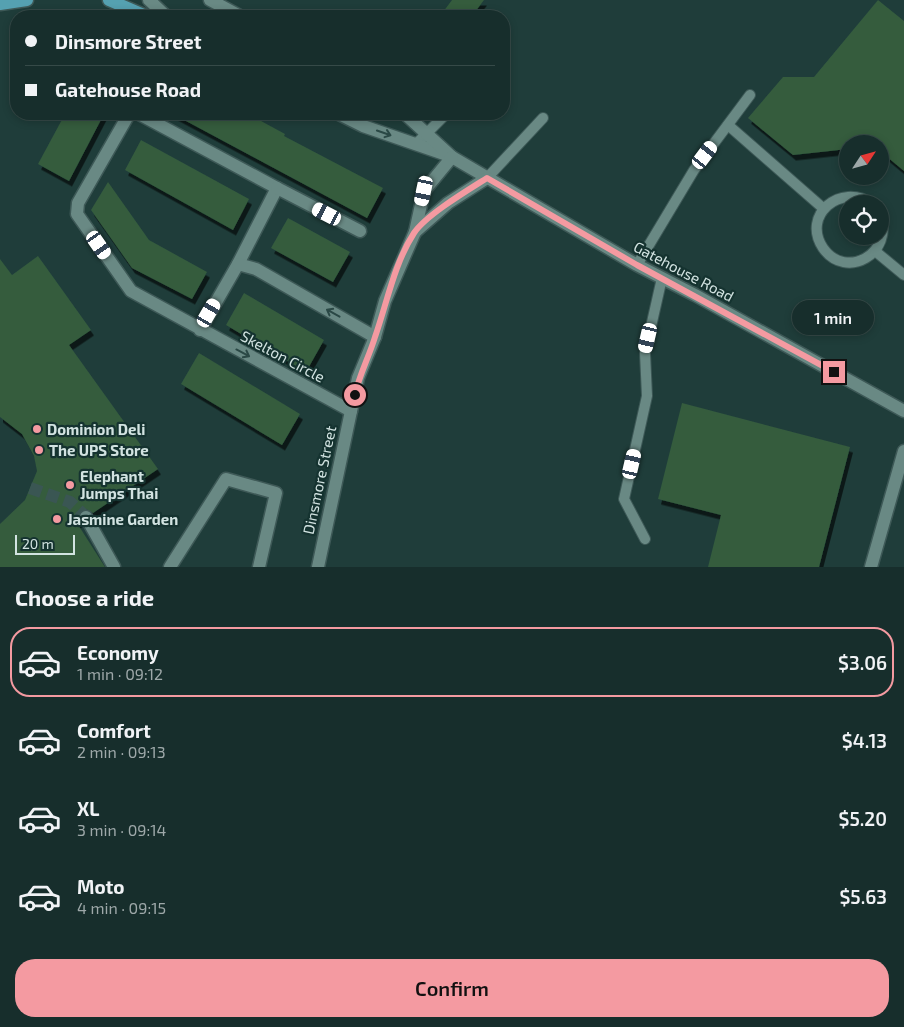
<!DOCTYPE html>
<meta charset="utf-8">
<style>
body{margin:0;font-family:"Exo 2",sans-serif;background:#243a38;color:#f1f3f6;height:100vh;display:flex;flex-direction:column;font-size:19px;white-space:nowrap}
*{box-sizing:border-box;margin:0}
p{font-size:16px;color:#9ea8a9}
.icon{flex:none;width:28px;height:28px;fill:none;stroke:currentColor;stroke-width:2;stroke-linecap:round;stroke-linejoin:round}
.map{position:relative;height:567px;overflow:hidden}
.drawer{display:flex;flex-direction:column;background:#172e2c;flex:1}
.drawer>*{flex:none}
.hud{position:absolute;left:10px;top:10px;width:500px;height:110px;border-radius:20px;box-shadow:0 2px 8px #0003,0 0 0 1px #364a48;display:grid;align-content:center;height:110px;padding:0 15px;background:#172e2c}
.needle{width:32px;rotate:54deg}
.tools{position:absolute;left:839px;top:135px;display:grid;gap:10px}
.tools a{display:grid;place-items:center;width:50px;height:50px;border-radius:50%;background:#172e2c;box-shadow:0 2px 8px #0003,0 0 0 1px #364a48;font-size:25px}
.scale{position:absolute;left:15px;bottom:12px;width:60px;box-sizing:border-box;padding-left:5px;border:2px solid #d2e3e1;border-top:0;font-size:14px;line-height:18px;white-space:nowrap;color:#d2e3e1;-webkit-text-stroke:4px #153330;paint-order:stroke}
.end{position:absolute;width:22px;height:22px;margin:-11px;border:6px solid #f49aa1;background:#111;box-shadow:0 0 0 2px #111}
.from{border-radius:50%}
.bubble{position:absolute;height:35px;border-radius:18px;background:#172e2c;box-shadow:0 2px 8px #0003,0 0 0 1px #364a48;font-size:16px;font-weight:600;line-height:35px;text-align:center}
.car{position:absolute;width:15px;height:30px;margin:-15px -8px;border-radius:6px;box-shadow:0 0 4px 1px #0007;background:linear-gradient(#fff 24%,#345 0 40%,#fff 0 76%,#345 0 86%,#fff 0)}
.hud b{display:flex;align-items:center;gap:18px;height:48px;font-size:19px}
.hud b+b{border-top:1px solid #364a48}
.hud i{width:12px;height:12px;background:#f1f3f6}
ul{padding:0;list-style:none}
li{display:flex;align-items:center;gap:15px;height:70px;margin:0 10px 8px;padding:0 5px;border:2px solid transparent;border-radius:20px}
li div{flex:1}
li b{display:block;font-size:19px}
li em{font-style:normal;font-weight:600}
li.selected{border-color:#f49aa1}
li>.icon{width:45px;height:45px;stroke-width:1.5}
h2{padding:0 15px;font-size:22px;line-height:60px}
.action{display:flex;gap:10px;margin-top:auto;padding:10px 15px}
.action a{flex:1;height:58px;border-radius:20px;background:#f49aa1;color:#111;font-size:20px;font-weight:600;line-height:58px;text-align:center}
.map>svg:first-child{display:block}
.building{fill:#345b3e;filter:url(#shadow)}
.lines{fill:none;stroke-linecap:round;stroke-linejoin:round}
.pedestrian-tunnel{stroke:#3a5653;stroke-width:12;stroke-dasharray:12 6;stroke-linecap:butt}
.service-casing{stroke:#3e5957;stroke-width:12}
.pedestrian-casing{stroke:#3e5957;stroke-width:15}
.minor-casing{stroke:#3e5957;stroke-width:15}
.primary-casing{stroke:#3e5957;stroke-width:15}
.service{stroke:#698984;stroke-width:10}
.pedestrian{stroke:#698984;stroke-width:12}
.minor{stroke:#698984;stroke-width:12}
.primary{stroke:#55a1b1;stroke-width:12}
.oneway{stroke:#2a4845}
.route{stroke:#f49aa1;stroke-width:6}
.poi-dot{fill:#f49aa1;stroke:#153330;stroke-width:2}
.labels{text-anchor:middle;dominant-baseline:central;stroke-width:4.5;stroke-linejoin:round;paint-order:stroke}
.street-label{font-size:15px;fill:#d2e3e1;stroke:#153330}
.poi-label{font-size:15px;font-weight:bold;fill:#d2e3e1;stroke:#153330;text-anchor:start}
</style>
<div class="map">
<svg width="904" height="567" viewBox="0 0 904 567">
<defs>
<filter id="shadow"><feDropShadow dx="3" dy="5.5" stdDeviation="0" flood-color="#0009"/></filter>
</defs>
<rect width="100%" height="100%" fill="#1f3d3a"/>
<g class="building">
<path d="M452,0H484L472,16H440Z"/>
<path d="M878,0L904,21V171L880,151V144H848V149L793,155L748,118L783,77H814Z"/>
<path d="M65,114H104L69,181L38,164Z"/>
<path d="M173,114H248L285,134L284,136L383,188L367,218Z"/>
<path d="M141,140L249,199L233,230L125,170Z"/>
<path d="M108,182L149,240L207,272L192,299L132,268L91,210Z"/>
<path d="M288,218L350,252L333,282L271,248Z"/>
<path d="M38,256L91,330L69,345L158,469L93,513L86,509L79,513V522L77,523L105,567H0V524L25,500L37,471L34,456L22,434L0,417V259L12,275Z"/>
<path d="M244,293L324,340L306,372L226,325Z"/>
<path d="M199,353L300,414L282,445L181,384Z"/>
<path d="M682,403L850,447L819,567H708L721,515L658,499Z"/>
</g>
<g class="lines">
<path class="pedestrian-tunnel" d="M30,488L70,502L86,517"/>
<defs>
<g id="service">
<path d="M728,125L824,209"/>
<path d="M416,144L446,114"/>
<path d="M487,178L543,118"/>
<path d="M872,204C841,182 801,215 823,248C846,281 895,253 880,214"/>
<path d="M875,251L904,275"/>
<path d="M637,265L694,170L750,95"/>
<path d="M645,539L624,499L647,396L645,353L662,278"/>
</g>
<path id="pedestrian" d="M86,517L114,567"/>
<g id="minor">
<path d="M149,0L166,16"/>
<path d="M210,0L240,16"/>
<path d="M129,114L78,203L77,214L131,291L351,411"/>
<path d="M139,114L277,188L238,264L200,330"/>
<path d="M339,114L363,126L447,155"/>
<path d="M405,114L452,157L637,265L695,295L904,411"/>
<path d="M277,188L360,231"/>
<path d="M415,232L448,203L487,178"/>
<path d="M238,264L256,269L375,337"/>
<path d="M170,567L226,479L276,493L259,567"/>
<path d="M318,567L358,378L375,337L385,301L415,232L424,191L452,157"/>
<path d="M871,567L904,451"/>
</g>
<g id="primary">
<path d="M109,0L146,16"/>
<path d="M0,4L27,0"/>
</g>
</defs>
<use href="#service" class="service-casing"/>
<use href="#pedestrian" class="pedestrian-casing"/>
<use href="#minor" class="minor-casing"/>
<use href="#primary" class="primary-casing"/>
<use href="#service" class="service"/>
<use href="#pedestrian" class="pedestrian"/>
<use href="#minor" class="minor"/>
<use href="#primary" class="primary"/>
</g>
<defs><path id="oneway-shaft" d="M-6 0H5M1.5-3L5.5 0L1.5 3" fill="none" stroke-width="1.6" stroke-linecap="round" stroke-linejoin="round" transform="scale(1.25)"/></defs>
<g class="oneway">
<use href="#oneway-shaft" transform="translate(384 133) rotate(19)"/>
<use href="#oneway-shaft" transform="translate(333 313) rotate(-151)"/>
<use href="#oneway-shaft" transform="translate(243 353) rotate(28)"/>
</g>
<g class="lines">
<path class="route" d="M355,395C359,375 369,357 375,337C387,303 394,264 414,233C426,215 468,190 487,178L637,265L834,372"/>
</g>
<g class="poi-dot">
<circle cx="37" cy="429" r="5"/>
<circle cx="39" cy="450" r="5"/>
<circle cx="70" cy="485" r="5"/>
<circle cx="57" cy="519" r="5"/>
</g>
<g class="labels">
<g class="street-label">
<text transform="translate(684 271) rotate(28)">Gatehouse Road</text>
<text transform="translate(283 356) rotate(28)">Skelton Circle</text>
<text transform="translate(319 480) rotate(-78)">Dinsmore Street</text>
</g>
<g class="poi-label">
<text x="47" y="429">Dominion Deli</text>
<text x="49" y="450">The UPS Store</text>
<text x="80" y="476">Elephant<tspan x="80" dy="17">Jumps Thai</tspan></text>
<text x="67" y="519">Jasmine Garden</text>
</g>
</g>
</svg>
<div class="tools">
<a><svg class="needle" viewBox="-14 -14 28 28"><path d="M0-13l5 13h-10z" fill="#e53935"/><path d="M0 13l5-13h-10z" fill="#9ea8a9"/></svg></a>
<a><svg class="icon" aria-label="locate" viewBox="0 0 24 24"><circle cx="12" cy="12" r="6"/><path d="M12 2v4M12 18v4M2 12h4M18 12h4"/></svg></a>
</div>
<div class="scale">20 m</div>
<i class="end from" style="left:355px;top:395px"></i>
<i class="end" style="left:834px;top:372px"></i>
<div class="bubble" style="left:792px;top:300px;width:82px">1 min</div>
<i class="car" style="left:705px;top:155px;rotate:37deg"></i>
<i class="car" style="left:424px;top:191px;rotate:192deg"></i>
<i class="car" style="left:327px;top:214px;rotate:297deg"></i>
<i class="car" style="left:99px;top:245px;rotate:145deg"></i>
<i class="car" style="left:209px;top:313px;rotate:30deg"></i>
<i class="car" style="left:648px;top:338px;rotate:193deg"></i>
<i class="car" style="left:632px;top:464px;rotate:13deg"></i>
<div class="hud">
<b><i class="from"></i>Dinsmore Street</b>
<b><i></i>Gatehouse Road</b>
</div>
</div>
<section class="drawer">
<h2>Choose a ride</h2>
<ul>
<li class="selected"><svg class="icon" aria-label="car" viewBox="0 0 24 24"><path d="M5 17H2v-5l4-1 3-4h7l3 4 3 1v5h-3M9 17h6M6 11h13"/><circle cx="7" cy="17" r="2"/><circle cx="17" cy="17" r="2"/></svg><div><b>Economy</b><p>1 min · 09:12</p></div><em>$3.06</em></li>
<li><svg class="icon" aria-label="car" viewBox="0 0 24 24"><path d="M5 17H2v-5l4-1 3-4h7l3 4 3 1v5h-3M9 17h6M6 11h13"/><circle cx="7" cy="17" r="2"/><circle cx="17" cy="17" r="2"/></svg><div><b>Comfort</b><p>2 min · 09:13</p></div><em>$4.13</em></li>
<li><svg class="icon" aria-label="car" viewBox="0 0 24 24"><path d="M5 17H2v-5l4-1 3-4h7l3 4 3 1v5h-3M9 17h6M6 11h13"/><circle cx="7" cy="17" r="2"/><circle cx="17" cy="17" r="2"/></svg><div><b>XL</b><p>3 min · 09:14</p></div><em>$5.20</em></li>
<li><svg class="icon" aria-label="car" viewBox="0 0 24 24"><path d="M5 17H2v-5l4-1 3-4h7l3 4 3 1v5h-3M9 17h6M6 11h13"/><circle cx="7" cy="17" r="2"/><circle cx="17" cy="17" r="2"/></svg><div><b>Moto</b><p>4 min · 09:15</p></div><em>$5.63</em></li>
</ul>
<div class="action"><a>Confirm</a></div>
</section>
